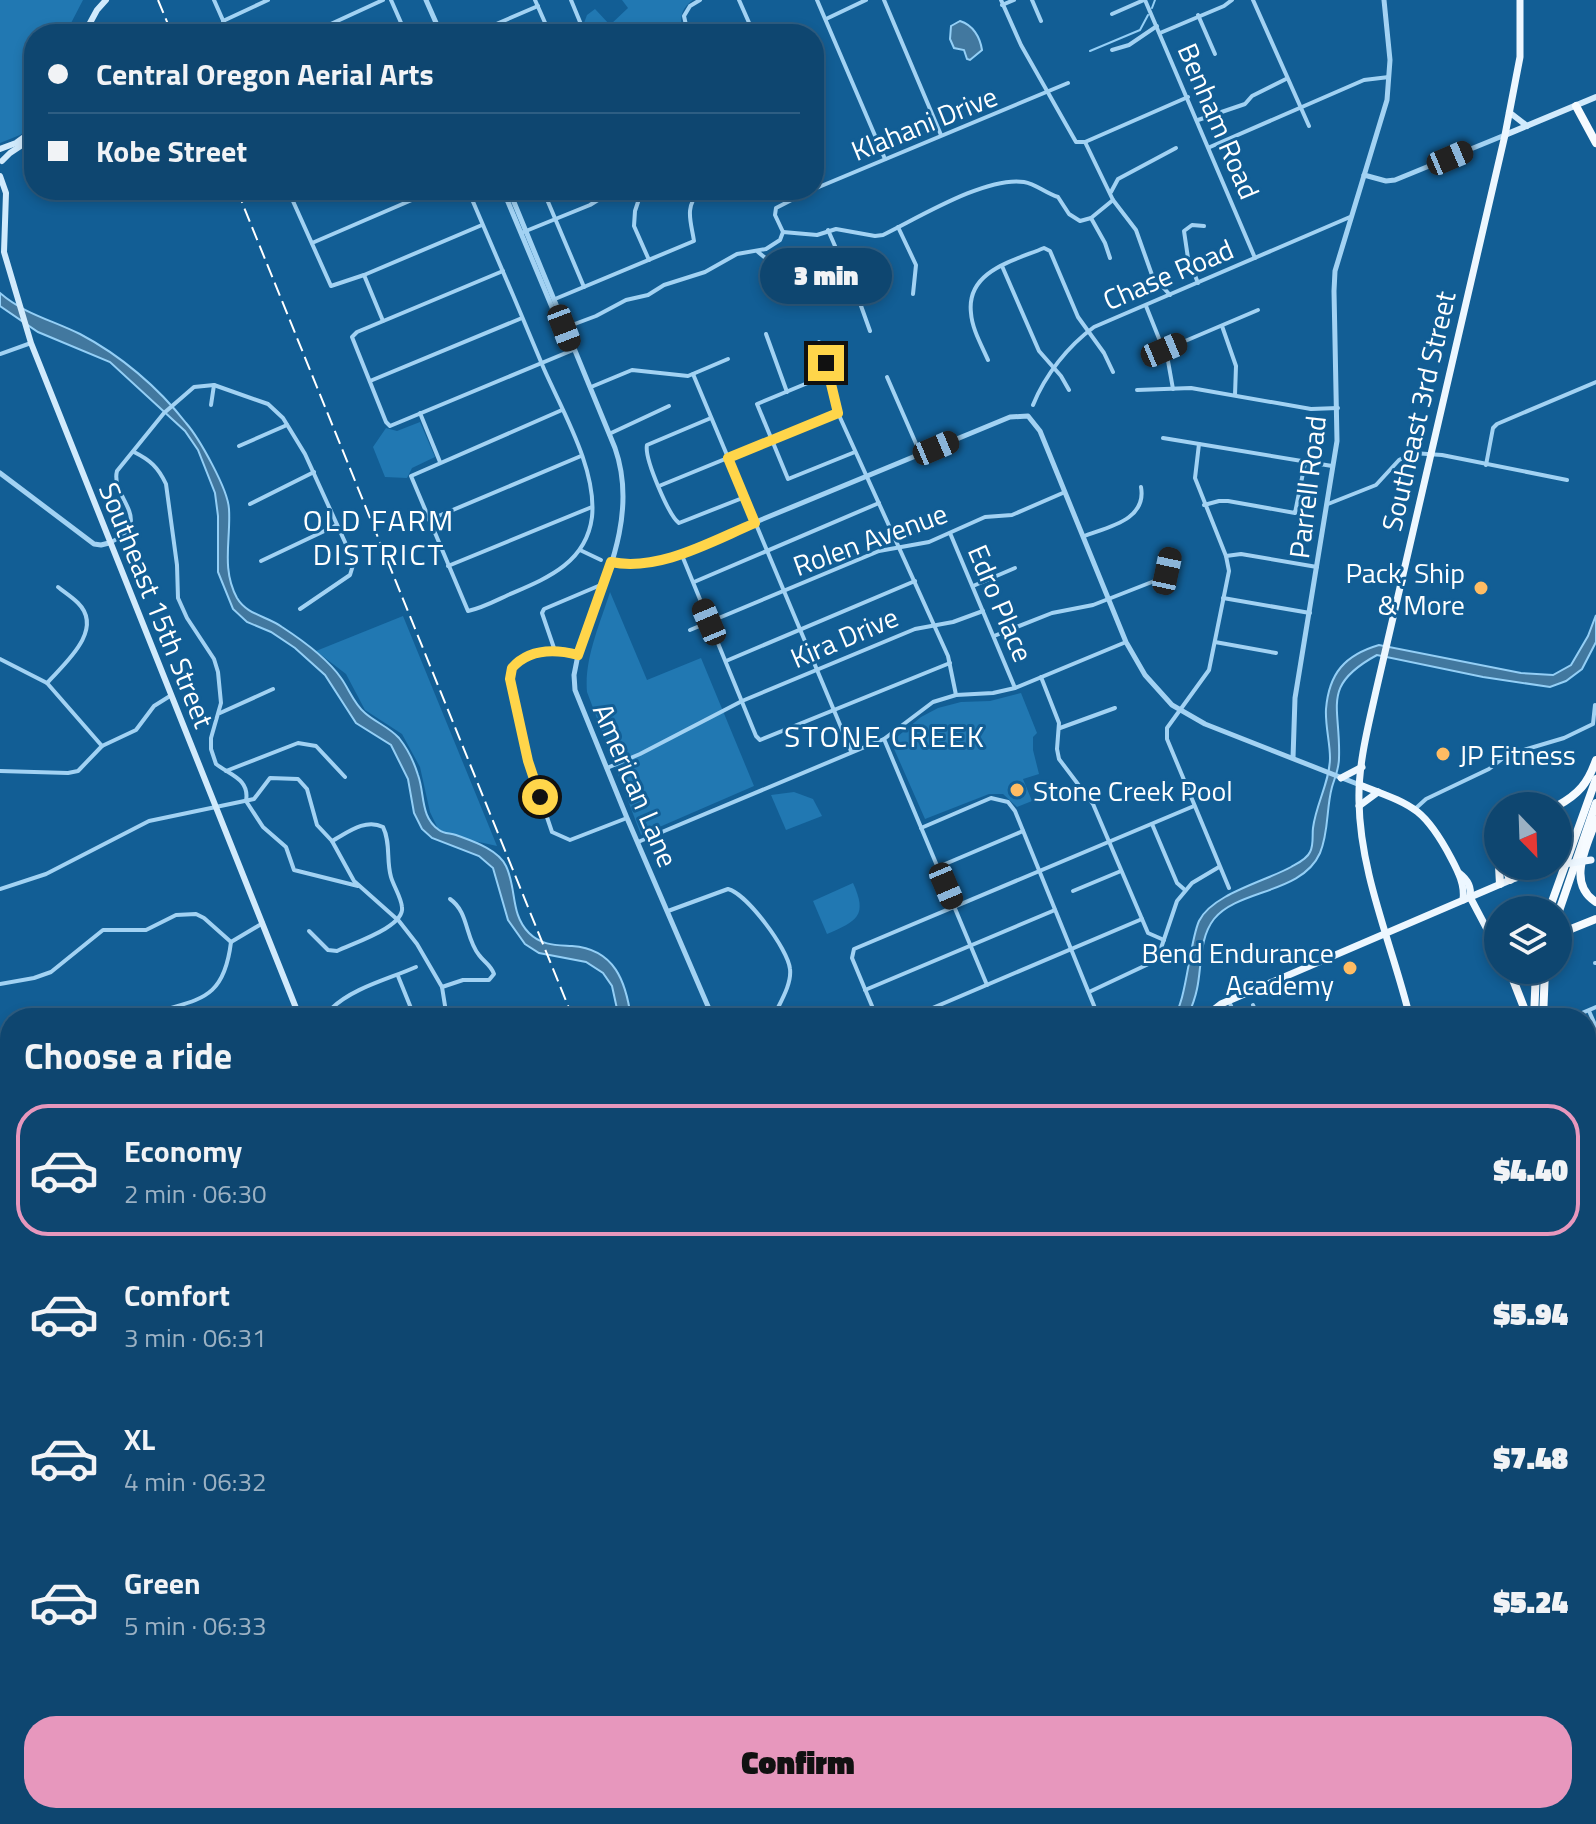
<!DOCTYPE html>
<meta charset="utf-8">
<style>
body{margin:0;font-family:"Titillium Web",sans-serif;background:#1c5078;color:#f1f3f6;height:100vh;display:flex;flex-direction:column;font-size:30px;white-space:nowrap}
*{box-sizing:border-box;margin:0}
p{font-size:26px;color:#9bb1c3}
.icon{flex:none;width:44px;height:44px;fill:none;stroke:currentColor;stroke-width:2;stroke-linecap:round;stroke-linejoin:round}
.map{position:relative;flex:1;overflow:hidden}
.drawer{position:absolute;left:0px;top:1008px;width:1596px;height:816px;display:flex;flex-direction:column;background:#0e4670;border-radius:32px 32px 0 0;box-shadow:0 4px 12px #0003,0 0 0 2px #2e5e83}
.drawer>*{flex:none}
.top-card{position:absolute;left:24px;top:24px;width:800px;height:176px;border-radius:32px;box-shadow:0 4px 12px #0003,0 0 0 2px #2e5e83;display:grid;align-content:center;height:176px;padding:0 24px;background:#0e4670}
.needle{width:52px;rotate:157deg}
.tools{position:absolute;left:1484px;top:792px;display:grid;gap:16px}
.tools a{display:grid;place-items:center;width:88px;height:88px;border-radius:50%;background:#0e4670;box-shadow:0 4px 12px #0003,0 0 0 2px #2e5e83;font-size:40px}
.end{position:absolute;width:36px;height:36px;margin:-18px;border:10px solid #ffd54a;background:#111;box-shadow:0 0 0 4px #111}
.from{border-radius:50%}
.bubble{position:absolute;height:56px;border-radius:28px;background:#0e4670;box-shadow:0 4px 12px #0003,0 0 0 2px #2e5e83;font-size:26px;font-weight:800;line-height:56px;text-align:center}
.car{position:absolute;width:24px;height:48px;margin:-24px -12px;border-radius:10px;box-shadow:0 0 6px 2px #0007;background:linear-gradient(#222 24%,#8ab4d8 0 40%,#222 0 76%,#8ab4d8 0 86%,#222 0)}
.top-card b{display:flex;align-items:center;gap:28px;height:76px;font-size:30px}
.top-card b+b{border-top:2px solid #2e5e83}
.top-card i{width:20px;height:20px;background:#f1f3f6}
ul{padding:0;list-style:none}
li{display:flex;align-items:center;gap:24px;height:132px;margin:0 16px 12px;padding:0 8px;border:4px solid transparent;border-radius:32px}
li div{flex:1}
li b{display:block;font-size:30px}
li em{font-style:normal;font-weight:800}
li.active{border-color:#e797bd}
li>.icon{width:72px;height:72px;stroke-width:1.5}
h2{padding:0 24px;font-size:36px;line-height:96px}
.cta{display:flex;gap:16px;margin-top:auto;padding:16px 24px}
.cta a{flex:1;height:92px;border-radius:32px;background:#e797bd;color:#111;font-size:32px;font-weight:800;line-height:92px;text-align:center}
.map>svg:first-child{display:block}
.green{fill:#2178b2}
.water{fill:#42789f;stroke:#94cff6;stroke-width:2}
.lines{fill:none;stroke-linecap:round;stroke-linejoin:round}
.stream{stroke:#94cff6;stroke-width:2}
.minor{stroke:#a2d2f3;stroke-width:4}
.tertiary{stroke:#a2d2f3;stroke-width:5}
.secondary{stroke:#d1eafc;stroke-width:6}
.primary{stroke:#edf7ff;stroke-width:7}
.trunk{stroke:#f6fbff;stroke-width:8}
.rail{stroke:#fff;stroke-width:2;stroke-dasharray:14 6;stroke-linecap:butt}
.primary-bridge{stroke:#edf7ff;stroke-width:7}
.route{stroke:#ffd54a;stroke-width:10}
.poi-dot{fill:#ffbc63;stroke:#125e95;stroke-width:3}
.labels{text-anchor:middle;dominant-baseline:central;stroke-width:6;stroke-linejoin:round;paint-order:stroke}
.street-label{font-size:28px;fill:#fff;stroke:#125e95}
.poi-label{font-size:28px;fill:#fff;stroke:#125e95;text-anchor:end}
.neighbourhood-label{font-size:30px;letter-spacing:2px;fill:#fff;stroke:#125e95}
</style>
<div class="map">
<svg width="1596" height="1824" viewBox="0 0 1596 1824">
<rect width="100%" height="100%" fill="#125e95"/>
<g class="green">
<path d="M0,0H83L70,25L72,34H34V125L20,135L0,143Z"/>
<path d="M622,0H693C680,9 679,20 684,34H588L584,23L587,15L595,9L610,25L628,8Z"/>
<path d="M420,422L435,457L412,468L407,478L385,477L373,447L386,428L397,431Z"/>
<path d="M610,592L647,680L701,658L754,786L641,835L587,692C584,659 600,624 610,592Z"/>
<path d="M403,616L497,846L452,836L438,829L430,812L420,767L402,734L365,710L346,674L316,651Z"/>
<path d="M1021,693L1037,733L1033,737V750L1039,774L1023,779L1032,801L1017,807L1003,794H989L925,819L891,742L921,717L938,708L961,702L990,701Z"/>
<path d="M794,792L813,799L822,816L786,830L771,795Z"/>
<path d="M853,883C868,916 857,921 827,934L813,901Z"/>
<path d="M645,1814H774L778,1824H649Z"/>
</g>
<g class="water">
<path d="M960,21C973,25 980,37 982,50L970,60L967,59L964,50L954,48L950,39L951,26Z"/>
<path d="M0,293C24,314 52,320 80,334C120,355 158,387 186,423C199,438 228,489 229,509C231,539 221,569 237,598C247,615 267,616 282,627C302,640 327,658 341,678C349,689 354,704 365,713C375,722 389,727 399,738C407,748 414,762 418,775C425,794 420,817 439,830C444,834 450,833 456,835C472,841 498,849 506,866C517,889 510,914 529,933C542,946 557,945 572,946C615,949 626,982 631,1018H619L612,986L603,973L586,962L539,953L525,944L508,920L493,868L479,856L432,838L422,829L414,813L408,779L391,745L356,723L325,675L295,648L271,632L247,622L233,609L218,572V516L215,493L198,450L185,431L110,362L38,332L0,306Z"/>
<path d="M1596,615V642L1582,669L1566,681L1550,687L1483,677L1377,655C1320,686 1341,706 1339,758C1339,769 1335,777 1332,787C1326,809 1329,832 1320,853C1302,894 1238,889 1214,919C1199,938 1202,966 1197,989C1195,999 1191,1009 1187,1018H1172C1186,1008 1189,943 1199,921C1212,894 1266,881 1291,867C1298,863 1307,859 1310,852C1314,845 1312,835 1313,828C1316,804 1330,781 1330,758C1330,742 1325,725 1326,709C1329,673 1345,655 1379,645L1521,673L1553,675L1571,665L1588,636Z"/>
</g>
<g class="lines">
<g class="stream">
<path d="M1152,8L1155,0"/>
<path d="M1090,51L1140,30L1148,15"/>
</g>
<g class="minor">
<path d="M214,0L229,34"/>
<path d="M391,0L406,34"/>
<path d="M535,0L550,34"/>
<path d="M571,0L585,34"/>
<path d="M739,0L754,34"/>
<path d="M817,0L885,159"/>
<path d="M884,0L941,135"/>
<path d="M1001,0L1021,45L1076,142H1085L1188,97"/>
<path d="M1032,0L1041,21"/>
<path d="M1145,0L1255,258"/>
<path d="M1253,0L1309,126"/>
<path d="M1002,5L1014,0"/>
<path d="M1112,14L1144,0"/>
<path d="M1198,15L1215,54"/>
<path d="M826,19L866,0"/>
<path d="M223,21L268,0"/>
<path d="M1160,33L1224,6L1232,0"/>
<path d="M309,34L383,0"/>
<path d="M473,34L538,6"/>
<path d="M688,34L684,16L690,6L700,0"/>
<path d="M1112,50L1129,45L1157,26"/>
<path d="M1198,120L1245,104L1252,96L1286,79"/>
<path d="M1085,142L1113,200L1136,230L1152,275L1170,295"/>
<path d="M1210,147L1364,80L1389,77"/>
<path d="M814,189L1068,83"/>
<path d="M288,190L331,286L364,275L482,225"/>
<path d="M468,190C494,250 519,309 544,369C563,412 597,470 592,517C586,564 545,579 508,595C495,601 482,608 468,611L411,476L562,410"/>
<path d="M543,190L584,287"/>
<path d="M642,190L635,211L634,226L649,260"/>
<path d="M787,190L791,198"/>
<path d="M1111,192L1118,179L1176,148"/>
<path d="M291,197L307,190"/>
<path d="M1091,218L1105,243L1110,258"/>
<path d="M898,227L916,265L913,294"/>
<path d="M828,230L860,303L870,331"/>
<path d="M783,232L817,235L836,229L875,236L883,235C918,218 986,176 1024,182C1036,184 1045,193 1058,197L1069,214L1080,221L1091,218L1113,200"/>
<path d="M783,232L775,215L776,208L811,190"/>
<path d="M521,233L590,205L614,190"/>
<path d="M312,243L435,190"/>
<path d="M758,252L789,277"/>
<path d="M1002,266L1039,351L1061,376L1069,390"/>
<path d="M503,271L357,332L352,337L386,422L390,426L573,350"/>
<path d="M364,275L383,321"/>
<path d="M1198,283L1188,258L1184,231L1192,225L1204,226"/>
<path d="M555,299L694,241C691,221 684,208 700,190"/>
<path d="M1146,306L1168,361L1173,389"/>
<path d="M1222,326L1236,366L1235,395"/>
<path d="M564,328L596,316L626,300L648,295L664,285L705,272L737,254L766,249L780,240L783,232"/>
<path d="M766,334L787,392"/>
<path d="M819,342L838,413L948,656L956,695"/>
<path d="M1164,350L1258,310"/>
<path d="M0,354L31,343"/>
<path d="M988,360C982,346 972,329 971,313C966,271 1013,261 1044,248L1050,251L1078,317L1104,353L1113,372"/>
<path d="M693,374L851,751"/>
<path d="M827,375L757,404L788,479L855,452"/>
<path d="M887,377L921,455"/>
<path d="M370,381L522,318"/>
<path d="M591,387L632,370L688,376L728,359"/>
<path d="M1137,390L1191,388L1311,409L1338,408"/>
<path d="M211,405L214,385"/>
<path d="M1033,405C1045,375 1068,346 1094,327L1350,217"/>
<path d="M420,413L440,462"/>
<path d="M711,418L647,445C644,458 669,516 679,523L745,497"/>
<path d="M609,434L669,406"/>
<path d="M1163,438L1332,466"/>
<path d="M1199,444L1195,478L1226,556L1229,571L1209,670L1167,728V739L1229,888"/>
<path d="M239,446L287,425"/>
<path d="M134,452C150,460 158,467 166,484L177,565L178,598L187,618L214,659L218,672L221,703L211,738V749L216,764C230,775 250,779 246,801L263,827L286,847L294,870L358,886"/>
<path d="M1486,465L1493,428L1497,424L1596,382"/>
<path d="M659,486L838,413"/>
<path d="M250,504L314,472"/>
<path d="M1328,504L1376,485L1399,460L1413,453L1442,455L1567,480"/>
<path d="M1204,505L1219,501H1228L1295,513L1305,463"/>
<path d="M429,520L581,456"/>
<path d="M950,533L1015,688"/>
<path d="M1084,536C1108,527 1147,520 1141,487"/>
<path d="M109,543C157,521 110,498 117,471L164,413L194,387L214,385L268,404L283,418L305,454L354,562L350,575L300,609"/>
<path d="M580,550L601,560"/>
<path d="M681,553L756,736L760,740L950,663"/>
<path d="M1226,556L1241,554L1317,567"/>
<path d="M261,561L337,525"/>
<path d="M448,566L592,507"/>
<path d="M694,582L879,503"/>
<path d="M973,586L1015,568"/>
<path d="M1223,598L1310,613"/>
<path d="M690,630L879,551L929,542L985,517L1012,515L1065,492"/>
<path d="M994,636L1052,613L1093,605L1157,580L1167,571L1171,554"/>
<path d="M1215,642L1276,653"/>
<path d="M555,651L542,613L544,609L603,584"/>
<path d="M578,655C555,649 529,649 512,668L510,679L528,761L552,832L570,840L627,818"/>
<path d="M0,659L47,683L102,746"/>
<path d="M726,661L915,581"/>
<path d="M1041,677L1059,723L1057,749L1059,759L1093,804L1148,933L1164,940"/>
<path d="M47,683C64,664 105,630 78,603C72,597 64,592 58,587"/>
<path d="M220,713L273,689"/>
<path d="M1060,728L1115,708"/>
<path d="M884,739L987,985"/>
<path d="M607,768L640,754L742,701L915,629L953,622L983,611"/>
<path d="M0,771L68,773L78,771L102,746L136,730L154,706L170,696"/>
<path d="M226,771L298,743L316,746L345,777"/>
<path d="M1415,809L1426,799L1489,769L1507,755L1564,738L1593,724L1595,705"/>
<path d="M1152,824L1177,883L1185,890"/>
<path d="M921,828L991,798L1008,802L1015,811L1097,1013"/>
<path d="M638,842L884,739L933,702L956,695L993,693L1015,688L1126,642"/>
<path d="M938,867L1023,831"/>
<path d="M0,889L46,874L149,821L254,799L270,778L298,779L307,789L317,825L332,841L354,881L399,921L417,944L442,987L447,1018"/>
<path d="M1073,891L1121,871"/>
<path d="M668,911L728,889C747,894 788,949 790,969C792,985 779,1004 773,1018"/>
<path d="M309,931L328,950L337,951C353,943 405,927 402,907C401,897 394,887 391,877C386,860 391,843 383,827C365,818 347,833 332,841"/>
<path d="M231,942L263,923"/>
<path d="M1595,963H1596"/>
<path d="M398,976L415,1018"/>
<path d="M0,984L34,978L51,972L103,930H146L176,915L196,914L204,918L231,942"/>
<path d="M442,987L463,980H489L494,974C491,965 484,962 479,955C465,938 469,912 450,899"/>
<path d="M865,990L1055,910"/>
<path d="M1089,992L1157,960L1177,901L1192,883L1219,867"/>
<path d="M1229,1001L1236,1018"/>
<path d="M1253,1005L1259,1018"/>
<path d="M331,1009C352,988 389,979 416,967"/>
<path d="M1589,1011L1596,1027"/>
<path d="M142,1018C192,997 223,1008 231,942"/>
<path d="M877,1018L852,958L854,949L1194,806"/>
<path d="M909,1018L1142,919"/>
<path d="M1570,1018L1596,1007"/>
<path d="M0,1059L10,1081"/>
<path d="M1586,1078L1596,1074"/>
<path d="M1596,1145V1154"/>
<path d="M10,1249L7,1263L10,1277"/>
<path d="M0,1447L10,1442"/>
<path d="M1586,1497L1596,1493"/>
<path d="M0,1512L10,1521"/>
<path d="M1586,1532L1596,1528"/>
<path d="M1586,1592L1596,1588"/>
<path d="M1596,1647L1592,1651L1596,1665"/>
<path d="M1586,1708L1596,1710"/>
<path d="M0,1721L10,1744"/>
<path d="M0,1786L10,1782"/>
<path d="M40,1814L44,1824"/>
<path d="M185,1814L191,1824"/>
<path d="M548,1814L552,1824"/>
<path d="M961,1814L966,1824"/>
<path d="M1458,1814L1462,1824"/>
<path d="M477,1821L490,1814"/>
<path d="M71,1824L96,1814"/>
<path d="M239,1824L242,1814"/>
<path d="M625,1824L641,1818"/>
</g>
<g class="tertiary">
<path d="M426,0L441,34"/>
<path d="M1364,175L1386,181L1395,180L1505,135"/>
<path d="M503,190L559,324L564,328"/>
<path d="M509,190L615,448C640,519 601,588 578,655L574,675L575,690L627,818L713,1018"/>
<path d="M0,473L94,544L101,545L109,543"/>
<path d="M611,562L635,563L671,557L1010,417L1028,416L1040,431L1126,642L1145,675L1172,705L1205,724L1360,785"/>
<path d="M1293,758L1295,698L1337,441L1334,291L1335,271L1387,100L1390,60L1384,0"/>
<path d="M1586,1292H1596"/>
<path d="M1586,1439L1596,1461"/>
<path d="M1136,1814L1140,1824"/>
</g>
<g class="secondary">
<path d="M84,34L97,10L106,0"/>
<path d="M1509,112L1527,126"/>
<path d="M1505,135L1596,97"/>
<path d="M0,149L16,143L34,130"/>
<path d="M2,161L10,153L34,137"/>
<path d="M0,176L6,193L4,252L31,343L300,1018"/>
<path d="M639,1814L643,1824"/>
</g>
<g class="primary">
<path d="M1341,778L1362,767"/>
<path d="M1360,785C1412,805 1424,807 1451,858C1458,871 1465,885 1463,900"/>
<path d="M1359,806L1378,792"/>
<path d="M1459,873C1467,879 1472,887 1470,897L1498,950"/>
<path d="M1203,1018L1221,1004L1510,880L1552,866"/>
<path d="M1410,1018C1393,947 1360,875 1359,801C1358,765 1368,727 1376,691L1505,135L1520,57V0"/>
<path d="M0,1406L10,1401"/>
<path d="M1586,1617L1596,1640"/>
</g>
<g class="trunk">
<path d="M1576,106L1596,143"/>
<path d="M1557,806C1579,794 1588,783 1596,760"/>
<path d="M1596,820C1587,846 1566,883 1596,902"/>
<path d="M1558,825L1566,838V854"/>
<path d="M1499,866L1500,884"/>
<path d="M1505,866L1510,880"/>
<path d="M1549,910L1596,779"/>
<path d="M1558,914L1596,803"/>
<path d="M1558,946L1571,929L1596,919"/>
<path d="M1512,977L1528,1018"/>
<path d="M1534,1018L1536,970"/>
<path d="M1543,1018L1545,970"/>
<path d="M1586,1167L1596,1191"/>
<path d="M1586,1189L1596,1212"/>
</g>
<g class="rail">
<path d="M158,0L172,34"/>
<path d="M237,190L573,1018"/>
<path d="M1586,1745L1596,1748"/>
<path d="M1183,1814L1188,1824"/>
</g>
<path class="primary-bridge" d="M1558,865L1591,860"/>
</g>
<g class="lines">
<path class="route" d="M540,797L528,761L510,679L512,668C529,649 555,649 578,655L611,562C659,572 712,541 755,523L728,458L838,413L826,363"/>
</g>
<g class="poi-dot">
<circle cx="1481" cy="588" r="8"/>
<circle cx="1443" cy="754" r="8"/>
<circle cx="1017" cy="790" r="8"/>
<circle cx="1350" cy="968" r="8"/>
</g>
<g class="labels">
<g class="street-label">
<text transform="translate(1219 121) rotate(67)">Benham Road</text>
<text transform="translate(924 123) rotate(-22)">Klahani Drive</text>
<text transform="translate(1168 274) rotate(-23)">Chase Road</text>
<text transform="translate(1418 411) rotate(-77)">Southeast 3rd Street</text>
<text transform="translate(1307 487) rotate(-83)">Parrell Road</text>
<text transform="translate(870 539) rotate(-20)">Rolen Avenue</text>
<text transform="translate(1001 603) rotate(67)">Edro Place</text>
<text transform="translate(157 605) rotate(68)">Southeast 15th Street</text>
<text transform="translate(844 637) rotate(-23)">Kira Drive</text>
<text transform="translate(636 785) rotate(67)">American Lane</text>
</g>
<g class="poi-label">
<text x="1465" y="572">Pack, Ship<tspan x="1465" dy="32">&amp; More</tspan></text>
<text x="1459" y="754" text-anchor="start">JP Fitness</text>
<text x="1033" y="790" text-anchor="start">Stone Creek Pool</text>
<text x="1334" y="952">Bend Endurance<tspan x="1334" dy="32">Academy</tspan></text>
</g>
<g class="neighbourhood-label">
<text x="379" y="520">OLD FARM<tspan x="379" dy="34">DISTRICT</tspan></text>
<text x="885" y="736">STONE CREEK</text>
</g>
</g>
</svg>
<div class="tools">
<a><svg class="needle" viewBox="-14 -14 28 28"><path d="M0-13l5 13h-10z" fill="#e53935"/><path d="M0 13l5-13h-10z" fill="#9bb1c3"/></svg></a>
<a><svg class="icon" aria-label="layers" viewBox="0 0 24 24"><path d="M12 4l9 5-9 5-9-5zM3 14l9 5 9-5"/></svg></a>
</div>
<i class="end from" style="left:540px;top:797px"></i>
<i class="end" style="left:826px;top:363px"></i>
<div class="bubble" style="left:760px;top:248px;width:132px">3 min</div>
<i class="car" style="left:1450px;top:158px;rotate:67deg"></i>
<i class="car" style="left:564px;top:328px;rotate:159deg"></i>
<i class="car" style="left:1164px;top:350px;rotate:67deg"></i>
<i class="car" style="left:936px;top:448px;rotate:67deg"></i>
<i class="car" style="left:1167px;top:571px;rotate:12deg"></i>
<i class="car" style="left:709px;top:622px;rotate:337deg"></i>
<i class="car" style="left:946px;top:886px;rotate:157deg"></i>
<div class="top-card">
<b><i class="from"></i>Central Oregon Aerial Arts</b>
<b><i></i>Kobe Street</b>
</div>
<section class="drawer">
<h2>Choose a ride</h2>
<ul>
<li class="active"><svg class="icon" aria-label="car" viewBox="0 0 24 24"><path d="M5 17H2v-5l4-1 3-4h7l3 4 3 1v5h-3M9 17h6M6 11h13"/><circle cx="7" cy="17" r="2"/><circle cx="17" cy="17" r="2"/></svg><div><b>Economy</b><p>2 min · 06:30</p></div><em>$4.40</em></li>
<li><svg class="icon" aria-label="car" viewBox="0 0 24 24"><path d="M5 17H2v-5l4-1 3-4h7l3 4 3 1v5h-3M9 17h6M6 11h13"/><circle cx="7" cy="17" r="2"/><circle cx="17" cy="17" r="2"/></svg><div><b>Comfort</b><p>3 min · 06:31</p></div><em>$5.94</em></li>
<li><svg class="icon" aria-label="car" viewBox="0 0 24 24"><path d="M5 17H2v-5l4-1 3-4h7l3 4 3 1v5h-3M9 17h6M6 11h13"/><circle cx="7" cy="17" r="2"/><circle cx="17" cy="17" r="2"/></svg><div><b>XL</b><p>4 min · 06:32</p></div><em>$7.48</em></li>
<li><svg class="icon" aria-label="car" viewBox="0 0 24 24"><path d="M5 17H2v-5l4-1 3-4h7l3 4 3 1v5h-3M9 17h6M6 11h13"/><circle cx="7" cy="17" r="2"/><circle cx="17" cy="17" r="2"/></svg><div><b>Green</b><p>5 min · 06:33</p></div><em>$5.24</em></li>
</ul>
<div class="cta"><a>Confirm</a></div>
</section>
</div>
